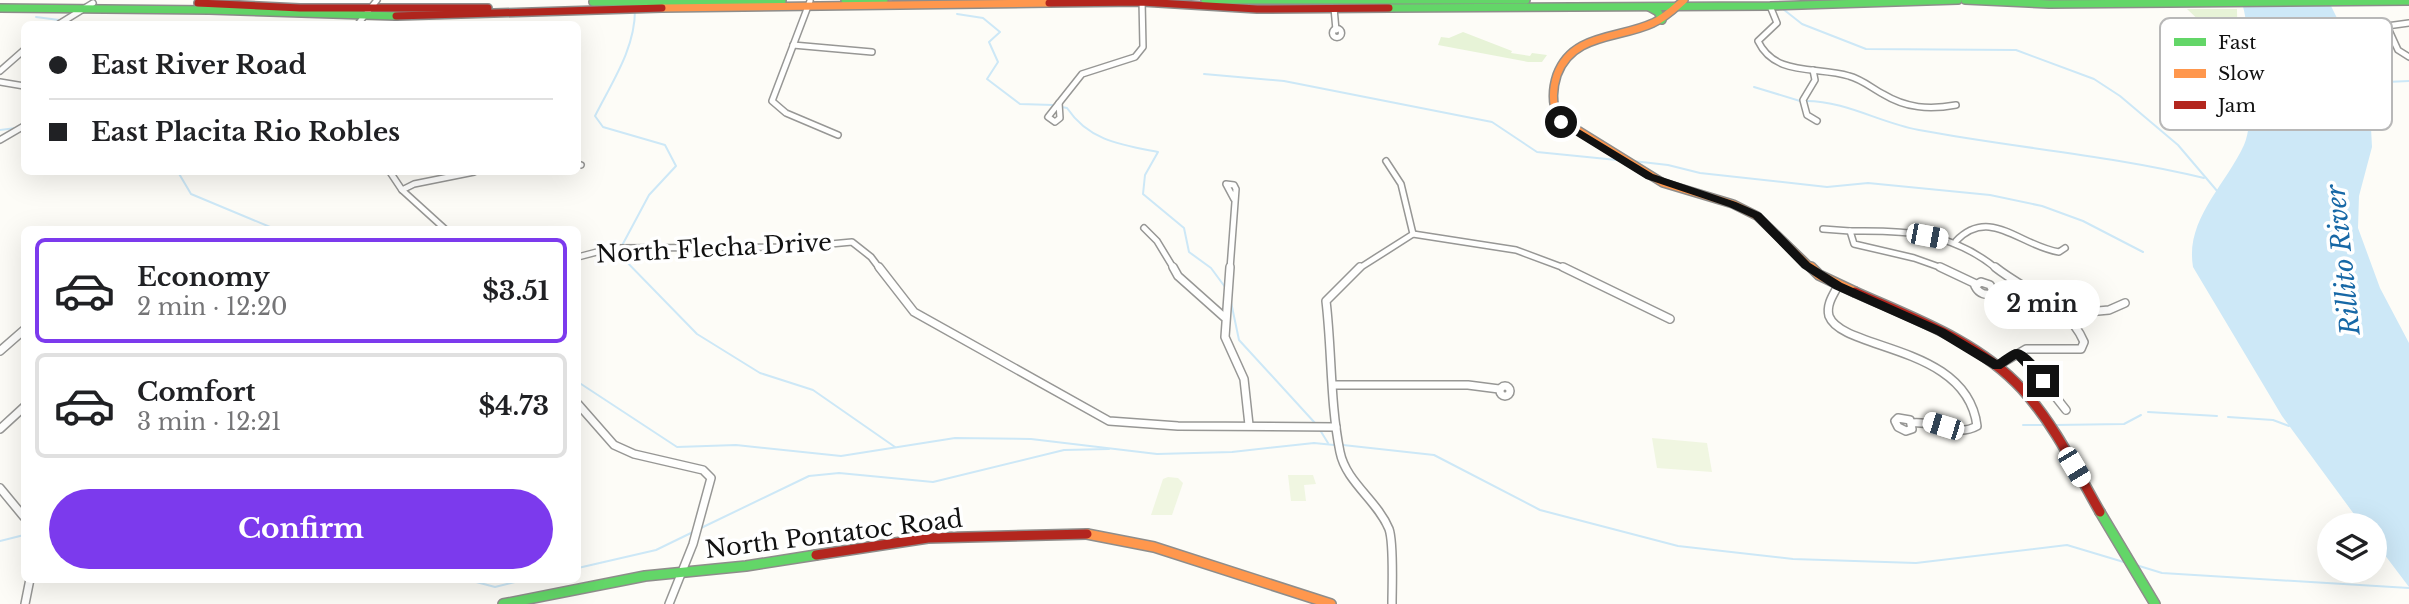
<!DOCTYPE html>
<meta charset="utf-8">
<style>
body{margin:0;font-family:"Libre Baskerville",serif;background:#f2f2f2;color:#202124;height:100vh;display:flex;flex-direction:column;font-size:26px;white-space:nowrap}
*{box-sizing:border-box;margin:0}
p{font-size:23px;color:#757577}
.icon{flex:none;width:38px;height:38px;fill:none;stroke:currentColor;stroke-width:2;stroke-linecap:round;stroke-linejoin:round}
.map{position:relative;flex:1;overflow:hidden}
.sheet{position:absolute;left:21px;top:226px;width:560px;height:357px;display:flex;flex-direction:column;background:#fff;border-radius:10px;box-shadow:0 7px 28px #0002}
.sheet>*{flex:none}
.top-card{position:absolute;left:21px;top:21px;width:560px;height:154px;border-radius:10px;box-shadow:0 7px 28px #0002;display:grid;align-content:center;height:154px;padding:0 28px;background:#fff}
.fabs{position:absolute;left:2317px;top:513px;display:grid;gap:14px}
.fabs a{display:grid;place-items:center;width:70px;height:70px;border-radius:50%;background:#fff;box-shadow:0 7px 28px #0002;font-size:35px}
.end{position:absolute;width:32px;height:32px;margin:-16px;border:9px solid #111;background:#fff;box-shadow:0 0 0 4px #fff}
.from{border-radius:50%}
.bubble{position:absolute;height:49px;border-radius:24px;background:#fff;box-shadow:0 7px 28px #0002;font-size:23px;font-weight:700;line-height:49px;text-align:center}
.car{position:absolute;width:21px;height:42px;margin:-21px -10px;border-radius:9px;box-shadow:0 0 5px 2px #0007;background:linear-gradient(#fff 24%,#345 0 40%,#fff 0 76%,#345 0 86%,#fff 0)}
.top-card b{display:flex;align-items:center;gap:24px;height:66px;font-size:26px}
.top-card b+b{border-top:2px solid #e0e0e0}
.top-card i{width:18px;height:18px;background:#202124}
ul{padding:12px 0 0;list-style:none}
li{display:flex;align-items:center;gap:21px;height:105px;margin:0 14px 10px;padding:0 14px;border:4px solid #e0e0e0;border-radius:10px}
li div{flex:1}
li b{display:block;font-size:26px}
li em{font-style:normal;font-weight:700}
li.active{border-color:#7c3aed}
li>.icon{width:63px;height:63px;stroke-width:1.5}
.cta{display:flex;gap:14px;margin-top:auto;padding:14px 28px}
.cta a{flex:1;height:80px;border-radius:42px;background:#7c3aed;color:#fff;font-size:28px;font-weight:700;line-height:80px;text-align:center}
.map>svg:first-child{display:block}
.green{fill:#e7f3d7}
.pitch{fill:#f0f6e1}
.water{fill:#cde8f7}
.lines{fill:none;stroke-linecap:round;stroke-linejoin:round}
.stream{stroke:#cde8f7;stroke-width:2}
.street-far1-casing{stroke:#979795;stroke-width:8}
.street-casing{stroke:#979795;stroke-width:10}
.fast-far1-casing{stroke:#8e8d8b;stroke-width:10}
.fast-casing{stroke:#8e8d8b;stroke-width:12}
.slow-far1-casing{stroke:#8e8d8b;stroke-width:10}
.slow-casing{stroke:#8e8d8b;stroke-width:12}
.jam-far1-casing{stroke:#8e8d8b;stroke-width:10}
.jam-casing{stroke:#8e8d8b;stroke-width:12}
.street-far1{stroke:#fffffe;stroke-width:5}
.street{stroke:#fffffe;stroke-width:7}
.fast-far1{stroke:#63d668;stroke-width:7}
.fast{stroke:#63d668;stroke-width:9}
.slow-far1{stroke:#ff974d;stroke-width:7}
.slow{stroke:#ff974d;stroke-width:9}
.jam-far1{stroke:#b3261e;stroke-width:7}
.jam{stroke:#b3261e;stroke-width:9}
.route{fill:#111}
.labels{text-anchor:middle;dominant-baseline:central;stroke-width:7;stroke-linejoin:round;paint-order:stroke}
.street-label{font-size:24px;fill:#111;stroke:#fff}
.water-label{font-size:26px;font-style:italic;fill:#1768a6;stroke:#fff}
.key{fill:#fff;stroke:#b8b8b8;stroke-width:2}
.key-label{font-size:19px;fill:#111}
</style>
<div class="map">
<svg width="2409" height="604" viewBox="0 0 2409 604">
<rect width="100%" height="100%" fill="#fdfcf7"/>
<g class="green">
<path d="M2187,9H2237L2238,67C2213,64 2202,56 2187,36L2204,31L2206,27Z"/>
<path d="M1463,32L1512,51L1511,53L1530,56L1532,53L1547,55L1542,62H1528L1438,45L1441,37L1449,38Z"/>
</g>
<g class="pitch">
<path d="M1652,438L1707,443L1712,472L1657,468Z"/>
<path d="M1288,475H1313L1316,484L1304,485L1306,501H1291Z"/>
<path d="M1168,477L1178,478L1183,483L1172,515H1151L1163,479Z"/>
</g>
<path class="water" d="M2241,0H2328L2354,52L2370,109L2372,147L2359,196L2358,228L2380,288L2409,343V587L2375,542V525H2362L2282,416L2193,267C2185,220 2225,186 2244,145C2256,119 2251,27 2241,0Z"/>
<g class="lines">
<g class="stream">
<path d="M1783,9L1802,24L1866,49L2016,50L2094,79L2120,96L2178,145L2218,192"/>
<path d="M635,10C635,49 612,82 595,116L603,127L665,145L676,166L649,195L618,253L697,334L760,373L813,390L895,447"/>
<path d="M957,14L983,18L1000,32L989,42L998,62L987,79L1020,104L1053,105"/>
<path d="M36,17L59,20"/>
<path d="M68,22L85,24"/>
<path d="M2373,62L2386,82L2381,83"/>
<path d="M1204,74L1284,81L1492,122L1537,152L1617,160"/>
<path d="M2386,82L2409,81"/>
<path d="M1754,87L1800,101"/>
<path d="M1806,101C1846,101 1880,123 1919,130C2015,148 2109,155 2204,178"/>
<path d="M1062,107L1067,108C1089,141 1122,145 1158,152L1145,175L1143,194L1184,228L1189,252L1211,268L1225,287"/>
<path d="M0,130L16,128"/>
<path d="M1633,161L1668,165L1700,173L1827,187L1868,183L1990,195L2042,206L2083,221L2143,252"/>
<path d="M178,172L191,194L275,229"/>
<path d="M1231,302L1239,340L1315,423"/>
<path d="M578,382L677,447L736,445L841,456L955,438L1031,439L1157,454L1232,452L1314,443L1334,445"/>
<path d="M2148,412L2217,416"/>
<path d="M2228,417L2273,420L2289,426"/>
<path d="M2023,425H2043"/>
<path d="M2055,425L2124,424L2141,415"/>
<path d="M1320,430L1328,443"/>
<path d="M1343,445L1434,455L1540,510L1678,546L1793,559L1916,563L2067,545L2127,563"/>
<path d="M701,528L809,476L839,473L933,482L1064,450L1109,449"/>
<path d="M0,541L24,535"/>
<path d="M2136,565L2162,573L2409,588"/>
<path d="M578,568L656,550L693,532"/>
<path d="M465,579L495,587L527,579"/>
</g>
<defs>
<g id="street-far1">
<path d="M810,1L772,101L786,113L838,135"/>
<path d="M1770,6L1777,23L1758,41C1775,77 1817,66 1849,76C1861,79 1872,88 1883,94C1906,108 1929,110 1956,105"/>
<path d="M1334,8L1336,30"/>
<path d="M2409,23L2387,26L2398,50L2409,57"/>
<path d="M59,24L93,3"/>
<path d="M358,24L377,0"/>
<circle cx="1337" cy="33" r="4.5"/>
<path d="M793,45L872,52"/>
<path d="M1813,70L1815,80L1803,100L1807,115L1817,121"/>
<path d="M0,71L24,50"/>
<path d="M0,82L24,86"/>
<path d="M1059,103L1060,118L1055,122L1048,117Z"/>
<path d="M1059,103L1082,74L1135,57L1143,47L1142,0"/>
<path d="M0,140L24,126"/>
<path d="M578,164L581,165"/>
<path d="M390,172L402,190L445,229"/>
<path d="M402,190L414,184L474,172"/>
<path d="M1144,228L1157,241L1174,269"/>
<path d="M1823,229L1850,231"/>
<path d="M1413,234L1516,250L1567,269"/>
<path d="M1956,241C1990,206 2020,246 2059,252L2065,248"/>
<path d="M578,257L612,248L798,247L852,242L871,257L880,269"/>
<path d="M1230,269L1236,189L1234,185L1226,184L1234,199"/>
<path d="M1358,269L1413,234L1401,184L1386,161"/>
<path d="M1945,269L1914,258L1854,244L1850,231C1907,230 1952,232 1997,269"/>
</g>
<g id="street">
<path d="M879,267L914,312L1109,421L1178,426L1336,427"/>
<path d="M1173,267L1178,276L1224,317"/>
<path d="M1230,267L1225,337L1244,379L1249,425"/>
<path d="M1360,267L1326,301C1332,351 1330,403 1340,452C1346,482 1377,500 1389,529C1394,543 1392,587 1392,604"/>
<path d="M1563,267L1670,319"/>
<path d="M1940,267L1976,284"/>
<path d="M1995,267C2026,292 2068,304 2084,342L2081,349H2026L1997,366"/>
<path d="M1981,282L1990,285L1994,293C1986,296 1979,294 1975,286Z"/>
<path d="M1838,286C1833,295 1826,305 1829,316C1842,351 1967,344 1977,426C1956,438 1935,420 1912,423"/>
<path d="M2066,314L2109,310L2125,303"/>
<path d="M0,351L24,330"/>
<path d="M2016,354L2029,363L2066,410"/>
<path d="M1333,385H1468L1499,389"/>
<circle cx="1505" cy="391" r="5"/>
<path d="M578,404L614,445L634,454L703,470L711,478L693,544L669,604"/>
<path d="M1898,418L1910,420L1912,429L1906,431L1898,427L1895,421Z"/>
<path d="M0,429L24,407"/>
<path d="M0,488L24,517"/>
<path d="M25,604L30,579"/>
</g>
<g id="fast-far1">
<path d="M845,0H884"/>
<path d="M1205,0H1526"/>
<path d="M1965,0L2049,4L2409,1"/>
<path d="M593,2L782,1"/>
<path d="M1649,7L1658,12L1662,20"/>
<path d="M0,8L209,10L396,16"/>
<path d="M1389,8L1770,6L1958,0"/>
</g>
<g id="fast">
<path d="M2100,512L2155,604"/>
<path d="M503,604L645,576L746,566L816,555"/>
</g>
<g id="slow-far1">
<path d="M1684,0C1675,8 1665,18 1653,23C1619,39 1572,33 1557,75C1552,90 1552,104 1558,118L1663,183L1733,204L1757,216L1812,269"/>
<path d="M662,8L1049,3"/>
</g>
<g id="slow">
<path d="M1811,267L1819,275L1855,292"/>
<path d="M1087,534L1154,547L1331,604"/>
</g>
<g id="jam-far1">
<path d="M198,3L300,8H488"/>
<path d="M1049,3L1142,2L1257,9L1389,8"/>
<path d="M396,16L662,8"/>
</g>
<g id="jam">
<path d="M1855,292C1913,318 1978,341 2022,389C2055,425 2076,470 2100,512"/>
<path d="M816,555L928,538L1087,534"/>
</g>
</defs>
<use href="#street-far1" class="street-far1-casing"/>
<use href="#street" class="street-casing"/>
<use href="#fast-far1" class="fast-far1-casing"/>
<use href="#fast" class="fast-casing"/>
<use href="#slow-far1" class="slow-far1-casing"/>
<use href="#slow" class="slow-casing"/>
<use href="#jam-far1" class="jam-far1-casing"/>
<use href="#jam" class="jam-casing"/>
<use href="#street-far1" class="street-far1"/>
<use href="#street" class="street"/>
<use href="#fast-far1" class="fast-far1"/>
<use href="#fast" class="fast"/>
<use href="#slow-far1" class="slow-far1"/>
<use href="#slow" class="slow"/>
<use href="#jam-far1" class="jam-far1"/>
<use href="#jam" class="jam"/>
</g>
<path class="route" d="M1557,120H1564L1653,174L1736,202L1761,213L1810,263L1842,283L1945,329L1997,360C2002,357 2011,349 2017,349C2029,350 2043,371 2049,381L2043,385L2039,384L2016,359L2001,369H1993L1937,335L1834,289L1802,268L1753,218L1729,207L1646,179L1557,124Z"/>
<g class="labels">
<g class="street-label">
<text transform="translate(714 248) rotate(-3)">North Flecha Drive</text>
<text transform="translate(834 534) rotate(-7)">North Pontatoc Road</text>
</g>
<g class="water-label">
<text transform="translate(2343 260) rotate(-96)">Rillito River</text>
</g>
</g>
<rect x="2160" y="18" width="232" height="112" rx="10" class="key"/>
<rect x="2174" y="38" width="32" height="8" fill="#63d668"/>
<rect x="2174" y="69" width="32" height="9" fill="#ff974d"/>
<rect x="2174" y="101" width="32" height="8" fill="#b3261e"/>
<g class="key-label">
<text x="2218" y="49">Fast</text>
<text x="2218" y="80">Slow</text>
<text x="2218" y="112">Jam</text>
</g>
</svg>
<div class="fabs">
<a><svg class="icon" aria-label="layers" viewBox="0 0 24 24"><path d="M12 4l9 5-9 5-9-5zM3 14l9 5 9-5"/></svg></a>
</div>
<i class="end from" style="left:1561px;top:122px"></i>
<i class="end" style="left:2043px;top:381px"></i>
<div class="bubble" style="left:1984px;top:280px;width:116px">2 min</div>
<i class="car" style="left:1927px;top:236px;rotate:101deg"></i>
<i class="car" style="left:1943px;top:426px;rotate:287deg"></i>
<i class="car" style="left:2074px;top:467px;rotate:149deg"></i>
<div class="top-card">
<b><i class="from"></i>East River Road</b>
<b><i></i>East Placita Rio Robles</b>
</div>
<section class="sheet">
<ul>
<li class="active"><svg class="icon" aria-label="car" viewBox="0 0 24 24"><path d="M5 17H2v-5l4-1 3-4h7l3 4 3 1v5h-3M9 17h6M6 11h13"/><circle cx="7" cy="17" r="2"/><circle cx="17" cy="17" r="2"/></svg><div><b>Economy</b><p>2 min · 12:20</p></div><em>$3.51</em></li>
<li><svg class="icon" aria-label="car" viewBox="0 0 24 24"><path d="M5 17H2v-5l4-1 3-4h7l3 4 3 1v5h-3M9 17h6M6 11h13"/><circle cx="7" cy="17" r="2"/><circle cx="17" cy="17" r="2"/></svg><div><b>Comfort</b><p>3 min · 12:21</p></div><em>$4.73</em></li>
</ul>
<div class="cta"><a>Confirm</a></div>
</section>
</div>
